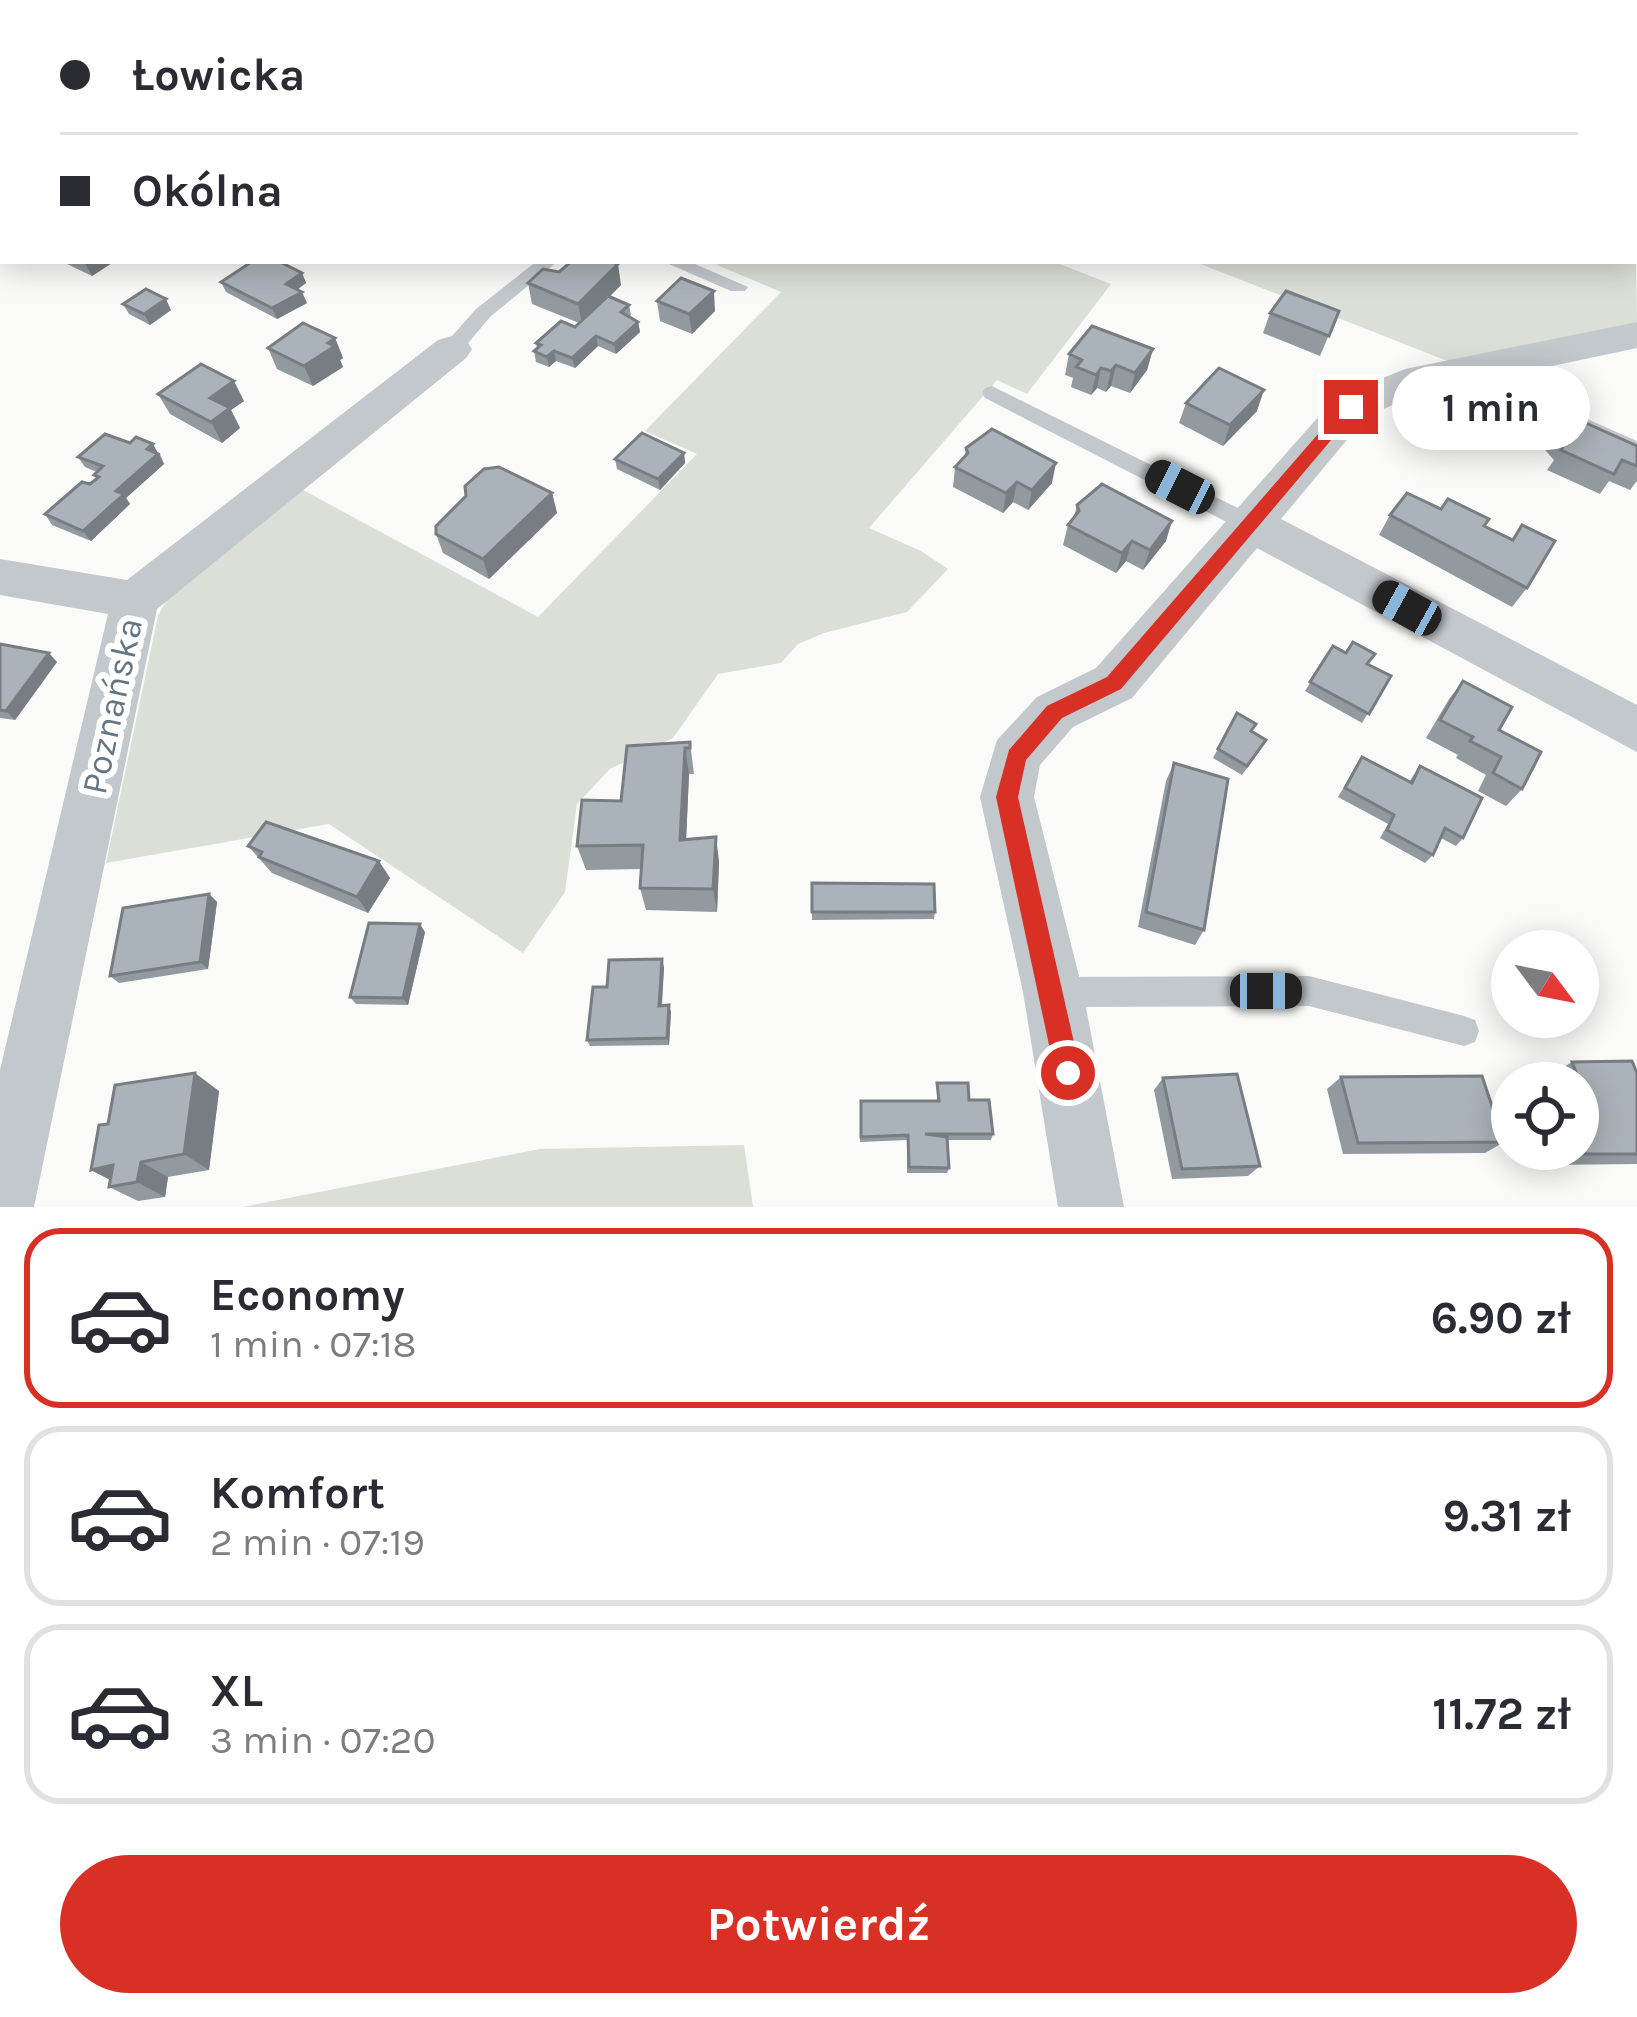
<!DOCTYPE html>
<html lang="pl">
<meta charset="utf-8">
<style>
body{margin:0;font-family:Karla,sans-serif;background:#f2f2f3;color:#2b2b33;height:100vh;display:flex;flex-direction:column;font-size:45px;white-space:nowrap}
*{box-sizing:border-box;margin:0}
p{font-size:39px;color:#7c7c81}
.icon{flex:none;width:66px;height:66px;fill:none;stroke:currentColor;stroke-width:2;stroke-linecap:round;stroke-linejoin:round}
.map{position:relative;height:1207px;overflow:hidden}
.details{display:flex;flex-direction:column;background:#fff;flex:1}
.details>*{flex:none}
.guide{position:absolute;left:0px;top:0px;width:1638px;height:264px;box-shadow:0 6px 30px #0003;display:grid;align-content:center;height:264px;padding:0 60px;background:#fff}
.needle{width:78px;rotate:122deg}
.tools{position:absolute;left:1491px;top:930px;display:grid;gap:24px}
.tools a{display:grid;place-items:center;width:108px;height:108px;border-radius:50%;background:#fff;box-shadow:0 6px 30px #0003;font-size:60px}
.end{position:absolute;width:54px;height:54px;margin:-27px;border:15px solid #d93025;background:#fff;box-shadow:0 0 0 6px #fff}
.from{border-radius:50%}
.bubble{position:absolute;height:84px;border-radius:42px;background:#fff;box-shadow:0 6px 30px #0003;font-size:39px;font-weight:700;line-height:84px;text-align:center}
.car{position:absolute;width:36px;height:72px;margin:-36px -18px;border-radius:15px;box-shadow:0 0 9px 3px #0007;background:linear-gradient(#222 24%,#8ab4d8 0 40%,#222 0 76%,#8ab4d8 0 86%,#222 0)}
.guide b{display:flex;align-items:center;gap:42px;height:114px;font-size:45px}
.guide b+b{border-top:3px solid #e1e1e2}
.guide i{width:30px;height:30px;background:#2b2b33}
ul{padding:21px 0 0;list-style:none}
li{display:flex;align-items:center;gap:36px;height:180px;margin:0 24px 18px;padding:0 36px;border:6px solid #e1e1e2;border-radius:36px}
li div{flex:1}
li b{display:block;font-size:45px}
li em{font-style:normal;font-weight:700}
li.current{border-color:#d93025}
li>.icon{width:108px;height:108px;stroke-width:1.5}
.primary-button{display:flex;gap:24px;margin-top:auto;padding:24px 60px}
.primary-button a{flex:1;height:138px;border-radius:72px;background:#d93025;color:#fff;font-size:48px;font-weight:700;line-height:138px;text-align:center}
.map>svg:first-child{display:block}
.green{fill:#dadfd7}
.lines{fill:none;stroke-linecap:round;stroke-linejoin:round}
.lane{fill:#c3c8cc;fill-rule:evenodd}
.street{fill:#c3c8cc;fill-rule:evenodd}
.wall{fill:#929a9f}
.shaded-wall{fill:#777d82}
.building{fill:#aab3b9;stroke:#777d82;stroke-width:3}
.route{fill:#d93025}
.labels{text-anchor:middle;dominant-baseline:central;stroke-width:12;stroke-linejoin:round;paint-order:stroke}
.street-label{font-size:36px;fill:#657683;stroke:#fff}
</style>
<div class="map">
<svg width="1637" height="1207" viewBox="0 0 1637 1207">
<rect width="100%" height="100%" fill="#fafaf8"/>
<g class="green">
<path d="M334,0H1000L1009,3H342Z"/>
<path d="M1635,204L1637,323L1455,364L1193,261H1635Z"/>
<path d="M721,261H1052L1111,284L1027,394L997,380L869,528L921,551L948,569L907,612L824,633L798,644L781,663L718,674L673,738L610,769L577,804L565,892L523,953L329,824L106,863L158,616L172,589L303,490L538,617L697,454L645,431L781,292L717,265Z"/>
<path d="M744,1145L753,1207H243L540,1149Z"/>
</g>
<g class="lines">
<g class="lane">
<path d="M537,261H558L490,317L459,354H445V344L476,309Z"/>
<path d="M662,261H688L748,287L745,291H731Z"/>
<path d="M1460,363L1637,441V458L1453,375V365Z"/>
<path d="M992,386L1262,520L1265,526L1254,535L1246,532L985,398L982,393L985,388Z"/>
<path d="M1309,976L1464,1016L1475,1020L1479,1031L1475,1042L1464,1046L1309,1006L1053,1007L1042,1002L1038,992L1042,982L1053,977Z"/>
</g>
<g class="street">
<path d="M0,0H16L18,3H3V12Z"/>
<path d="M1353,0H1391L1393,3H1355Z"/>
<rect x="1635" y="68" width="2" height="20"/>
<path d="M1637,322V348L1415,395L1366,417L1281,519L1637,705V752L1257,548L1132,698L1073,727L1040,765L1034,797L1083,992L1124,1207H1058L1023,992L980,797L997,740L1037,697L1096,668L1336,397L1405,369Z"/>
<path d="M452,336L466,340L472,349L466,358L157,609L34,1207H0V1070L108,614L0,595V559L127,580L438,340Z"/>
</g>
</g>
<g class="wall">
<path d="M1107,0H1158L1155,3H1116Z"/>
<path d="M61,261H115L92,276Z"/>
<path d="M302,273L306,283L297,290L307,303L277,319L226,292L221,282Z"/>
<path d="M528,283L621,285L609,297L629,305L631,315L629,317L638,322L640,332L616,354L598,346L575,368L556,361L549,367L536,362L534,351L537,348L536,343L575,327L579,323L532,304Z"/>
<path d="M657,301L715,311L692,334L660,321Z"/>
<path d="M123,304L171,310L150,325L129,314Z"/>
<path d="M1339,311L1320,356L1263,333L1270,313Z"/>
<path d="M335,338L343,358L340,360L343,367L313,386L277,369L268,348Z"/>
<path d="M1153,349L1147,370L1130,393L1111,386L1106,392L1097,388L1091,395L1071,387L1073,378L1065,375L1069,354Z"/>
<path d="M158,394L244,401L231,410L240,428L222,443L170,414Z"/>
<path d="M1186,403L1257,411L1223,446L1179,423Z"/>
<path d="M1568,415L1637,446V481L1630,490L1609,481L1600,494L1547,470L1554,460L1545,450Z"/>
<path d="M966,448L1052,483L1028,510L1013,502L1003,513L953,487L955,467L965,456Z"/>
<path d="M684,453L685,463L660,490L617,469L615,459Z"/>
<path d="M160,454L164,464L126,498L130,504L91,541L52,525L45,514L96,479L94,475L97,472L85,467L78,457Z"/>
<path d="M552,493L557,513L489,579L443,553L436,534L466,496Z"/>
<path d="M1077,505L1166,541L1143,570L1126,561L1116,573L1063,545L1068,525L1074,517Z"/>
<path d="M1441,509L1484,526L1527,588L1512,607L1379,535L1390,515Z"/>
<path d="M0,644L57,662L15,720L0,718Z"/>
<path d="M1333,646L1391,676L1362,723L1305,691Z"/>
<path d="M1463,681L1499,730L1522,789L1506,806L1478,791L1486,775L1456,758L1458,755L1426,738L1449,699Z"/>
<path d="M1237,713L1252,732L1261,749L1242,775L1213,758Z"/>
<path d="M690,742L694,774H689L686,840L719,861L717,912L646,910L640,888L641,869L586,870L577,846L621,801Z"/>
<path d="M1362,757L1409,782L1420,766L1463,838L1456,846L1441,838L1433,855L1425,863L1380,838L1388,824L1338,797Z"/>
<path d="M1174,763L1204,930L1195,945L1138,927L1166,781Z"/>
<path d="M248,846L390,878L368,913L272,873Z"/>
<path d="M812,883L935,912L934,919L812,920Z"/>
<path d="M209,894L217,902L208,969L119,983L110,976Z"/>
<path d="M425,932L408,1005L356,1004L350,997Z"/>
<path d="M664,967L662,1006L671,1012L669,1045L590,1046L587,1040L607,987Z"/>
<path d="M1572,1062L1637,1073V1164L1547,1165L1542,1149H1578V1083H1556L1552,1074Z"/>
<path d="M1341,1077L1504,1142L1485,1153L1343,1154L1327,1089Z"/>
<path d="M1163,1078L1260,1166L1248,1176L1172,1179L1154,1090Z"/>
<path d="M937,1083L969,1100L993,1134L991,1140H948L949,1168L947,1173H907V1140L860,1142L861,1101H937Z"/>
<path d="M219,1091L209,1170L168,1177L165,1197L138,1201L109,1187L111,1180L91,1170L108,1124Z"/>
</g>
<g class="shaded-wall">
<path d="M3,45V69L0,70V46Z"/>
<path d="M84,261H115L92,276Z"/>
<path d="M618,264L621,285L582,324L578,304Z"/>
<path d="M302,273L306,283L290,294L286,284Z"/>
<path d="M714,291L715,311L692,334L689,314Z"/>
<path d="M302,292L307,303L277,319L272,308Z"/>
<path d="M166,299L171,310L150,325L144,314Z"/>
<path d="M638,322L640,332L616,354L614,344Z"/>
<path d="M596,336L598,346L575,368L572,358Z"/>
<path d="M335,338L343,358L340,360L343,367L313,386L304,366Z"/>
<path d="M1153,349L1147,370L1130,393L1135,373Z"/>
<path d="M554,351L556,361L549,367L547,357Z"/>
<path d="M1116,365L1111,386L1106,392L1111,371Z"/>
<path d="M1101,368L1097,388L1091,395L1096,375Z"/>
<path d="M234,381L244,401L231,410L240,428L222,443L211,422L210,398Z"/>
<path d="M1264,390L1257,411L1223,446L1230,425Z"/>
<path d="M153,444L164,464L126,498L130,504L91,541L83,531Z"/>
<path d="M684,453L685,463L660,490L658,479Z"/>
<path d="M1056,463L1052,483L1028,510L1032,490Z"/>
<path d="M1017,482L1013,502L1003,513L1006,493Z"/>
<path d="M552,493L557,513L489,579L483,559Z"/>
<path d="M1172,521L1166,541L1143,570L1150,550Z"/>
<path d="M1132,541L1126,561L1116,573L1122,553Z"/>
<path d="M49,653L57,662L15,720L6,711Z"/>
<path d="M685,748L689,774L685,864L680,840Z"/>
<path d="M716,837L719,861L717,912L713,889Z"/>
<path d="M379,861L390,878L368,913L357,897Z"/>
<path d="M209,894L217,902L208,969L200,962Z"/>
<path d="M420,924L425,932L408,1005L403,998Z"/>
<path d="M662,959L664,967L661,1013L659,1006Z"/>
<path d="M669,1005L671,1012L669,1045L667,1038Z"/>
<path d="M195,1073L219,1091L209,1170L184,1154Z"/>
<path d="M141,1162L168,1177L165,1197L137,1182L120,1185L91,1170Z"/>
</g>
<g class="building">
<path d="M118,0H194L188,3H132Z"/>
<path d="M3,23V45L0,46V24Z"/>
<path d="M253,261H278L302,273L286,284L302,292L272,308L221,282Z"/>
<path d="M572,261H609L618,264L578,304L528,283L543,269L559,272Z"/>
<path d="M681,278L714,291L689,314L657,301Z"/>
<path d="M146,289L166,299L144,314L123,304Z"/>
<path d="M1286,291L1339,311L1329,336L1270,313Z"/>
<path d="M608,296L629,305L621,312L638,322L614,344L596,336L572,358L554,351L547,357L534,351L541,345L536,343L561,321L575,327Z"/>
<path d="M303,323L335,338L328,343L335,346L304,366L268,348Z"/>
<path d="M1092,326L1153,349L1135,373L1116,365L1111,371L1101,368L1096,375L1076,367L1082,360L1069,354Z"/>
<path d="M201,364L234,381L210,398L230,408L211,422L158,394Z"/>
<path d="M1219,368L1264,390L1230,425L1186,403Z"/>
<path d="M1568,415L1637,446V466L1622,460L1614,474L1561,450L1567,440L1558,430Z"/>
<path d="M992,429L1056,463L1032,490L1017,482L1006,493L955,467L968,453L966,448Z"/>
<path d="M642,433L684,453L658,479L615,459Z"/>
<path d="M105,434L130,443L136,437L153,444L147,449L158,454L116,491L124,494L83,531L45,514L82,482L90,484L99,477L94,475L103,466L78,457Z"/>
<path d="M499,467L552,493L483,559L436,534V526L466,496L465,486L484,469Z"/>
<path d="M1102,484L1172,521L1150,550L1132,541L1122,553L1068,525L1079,511L1077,505Z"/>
<path d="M1407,493L1441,509L1448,499L1489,519L1484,526L1513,540L1522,525L1555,541L1527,588L1390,515Z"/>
<path d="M1353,642L1375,654L1367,664L1391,676L1369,714L1310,682L1333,646L1346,653Z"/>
<path d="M0,644L49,653L6,711L0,710Z"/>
<path d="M1463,681L1512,707L1499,730L1541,752L1522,789L1493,773L1501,757L1470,741L1473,737L1440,720Z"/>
<path d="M1237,713L1256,724L1251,731L1266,740L1247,766L1218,749Z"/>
<path d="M690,742V748H685L680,840L716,837L713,889L640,888L643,845L577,846L582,800L621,801L627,746Z"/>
<path d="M1362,757L1412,783L1420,766L1482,798L1463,838L1445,828L1433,855L1387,830L1394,815L1345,788Z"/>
<path d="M1174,763L1228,779L1204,930L1146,912Z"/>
<path d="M266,822L379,861L357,897L259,857L262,852L248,846Z"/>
<path d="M812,883L934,884L935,912H812Z"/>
<path d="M209,894L200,962L110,976L123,908Z"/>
<path d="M369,923L420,924L403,998L350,997Z"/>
<path d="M662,959L659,1006L669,1005L667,1038L587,1040L593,987H607L609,960Z"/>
<path d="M1632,1061L1637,1073V1154H1568L1566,1149H1578V1097H1586L1572,1062Z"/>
<path d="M195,1073L184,1154L141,1162L137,1182L109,1187L113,1165L91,1170L99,1125L108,1124L115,1085Z"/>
<path d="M1237,1074L1260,1166L1182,1169L1163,1078Z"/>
<path d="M1482,1076L1504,1142L1358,1143L1341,1077Z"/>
<path d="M937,1083H968L969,1100H989L993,1134H925L947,1137L949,1168L909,1167L908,1135L861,1137V1101H939Z"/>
</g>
<path class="route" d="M1345,403L1359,407L1121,689L1062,718L1026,760L1018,797L1081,1073L1077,1082L1068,1086L1059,1082L1055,1073L996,797L1009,750L1047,706L1107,677Z"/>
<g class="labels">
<g class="street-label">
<text transform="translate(112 706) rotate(-78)">Poznańska</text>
</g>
</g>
</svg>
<div class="tools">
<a><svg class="needle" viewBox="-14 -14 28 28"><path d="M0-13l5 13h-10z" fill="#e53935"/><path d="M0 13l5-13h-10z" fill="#7c7c81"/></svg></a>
<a><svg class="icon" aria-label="locate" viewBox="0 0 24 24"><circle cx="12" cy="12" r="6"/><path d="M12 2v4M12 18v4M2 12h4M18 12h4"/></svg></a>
</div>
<i class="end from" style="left:1068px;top:1073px"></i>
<i class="end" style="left:1351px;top:407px"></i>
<div class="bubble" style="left:1392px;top:366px;width:198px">1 min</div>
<i class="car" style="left:1180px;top:487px;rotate:297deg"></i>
<i class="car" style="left:1407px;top:608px;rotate:299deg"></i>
<i class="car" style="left:1266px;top:991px;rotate:90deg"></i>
<div class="guide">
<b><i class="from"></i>Łowicka</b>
<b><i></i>Okólna</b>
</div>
</div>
<section class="details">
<ul>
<li class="current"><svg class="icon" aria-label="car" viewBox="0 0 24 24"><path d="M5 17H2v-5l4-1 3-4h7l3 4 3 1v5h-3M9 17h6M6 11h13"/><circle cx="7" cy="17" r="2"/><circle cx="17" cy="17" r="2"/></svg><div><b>Economy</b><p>1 min · 07:18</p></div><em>6.90 zł</em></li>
<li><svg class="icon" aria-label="car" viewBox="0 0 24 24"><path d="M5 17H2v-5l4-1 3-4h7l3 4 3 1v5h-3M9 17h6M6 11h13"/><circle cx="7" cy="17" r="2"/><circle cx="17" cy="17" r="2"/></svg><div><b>Komfort</b><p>2 min · 07:19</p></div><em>9.31 zł</em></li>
<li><svg class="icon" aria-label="car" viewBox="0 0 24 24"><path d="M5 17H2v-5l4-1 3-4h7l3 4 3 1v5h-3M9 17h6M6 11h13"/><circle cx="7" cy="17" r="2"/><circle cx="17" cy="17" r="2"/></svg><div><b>XL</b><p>3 min · 07:20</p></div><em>11.72 zł</em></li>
</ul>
<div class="primary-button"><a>Potwierdź</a></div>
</section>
